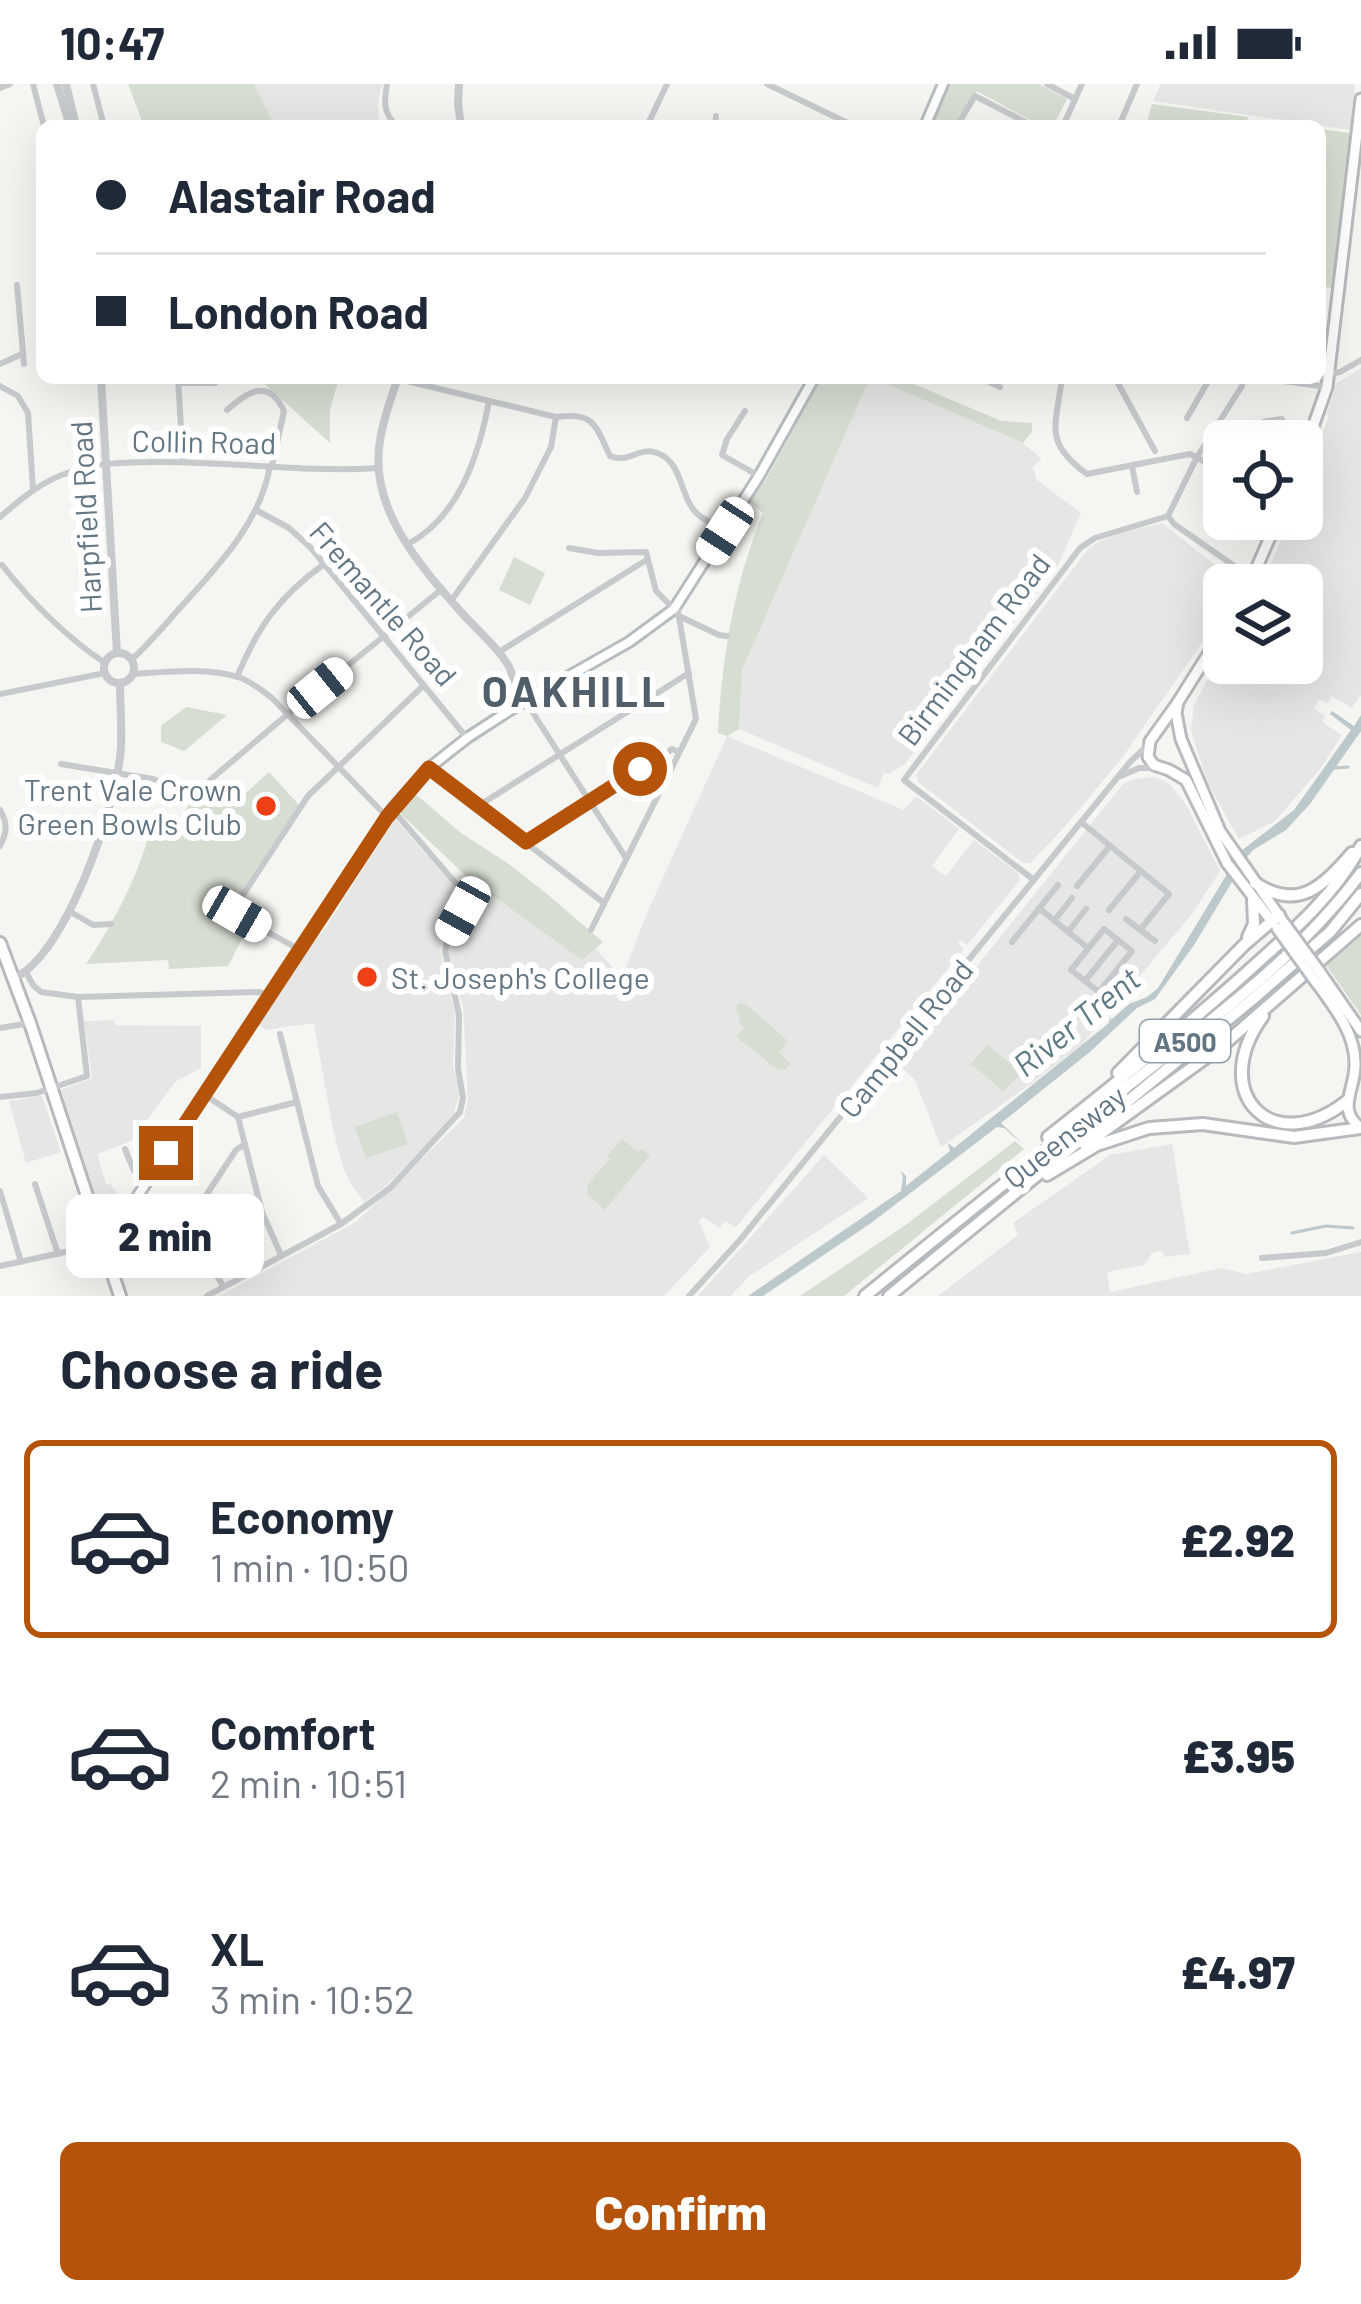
<!DOCTYPE html>
<meta charset="utf-8">
<style>
body{margin:0;font-family:Barlow,sans-serif;background:#f6f6f7;color:#1f2937;height:100vh;display:flex;flex-direction:column;font-size:45px;white-space:nowrap}
*{box-sizing:border-box;margin:0}
p{font-size:39px;color:#747a83}
.icon{flex:none;width:66px;height:66px;fill:none;stroke:currentColor;stroke-width:2;stroke-linecap:round;stroke-linejoin:round}
.map{position:relative;height:1212px;overflow:hidden}
.drawer{display:flex;flex-direction:column;background:#fff;flex:1}
.drawer>*{flex:none}
.banner{position:absolute;left:36px;top:36px;width:1290px;height:264px;border-radius:18px;box-shadow:0 12px 48px #0002;display:grid;align-content:center;height:264px;padding:0 60px;background:#fff}
.fabs{position:absolute;left:1203px;top:336px;display:grid;gap:24px}
.fabs a{display:grid;place-items:center;width:120px;height:120px;border-radius:18px;background:#fff;box-shadow:0 12px 48px #0002;font-size:60px}
.end{position:absolute;width:54px;height:54px;margin:-27px;border:15px solid #b45309;background:#fff;box-shadow:0 0 0 6px #fff}
.from{border-radius:50%}
.bubble{position:absolute;height:84px;border-radius:18px;background:#fff;box-shadow:0 12px 48px #0002;font-size:39px;font-weight:800;line-height:84px;text-align:center}
.car{position:absolute;width:36px;height:72px;margin:-36px -18px;border-radius:15px;box-shadow:0 0 9px 3px #0007;background:linear-gradient(#fff 24%,#345 0 40%,#fff 0 76%,#345 0 86%,#fff 0)}
.banner b{display:flex;align-items:center;gap:42px;height:114px;font-size:45px}
.banner b+b{border-top:3px solid #e0e1e3}
.banner i{width:30px;height:30px;background:#1f2937}
ul{padding:0;list-style:none}
li{display:flex;align-items:center;gap:36px;height:198px;margin:0 24px 18px;padding:0 36px;border:6px solid transparent;border-radius:18px}
li div{flex:1}
li b{display:block;font-size:45px}
li em{font-style:normal;font-weight:800}
li.selected{border-color:#b45309}
li>.icon{width:108px;height:108px;stroke-width:1.5}
h2{padding:0 60px;font-size:54px;line-height:144px}
.cta{display:flex;gap:24px;margin-top:auto;padding:24px 60px}
.cta a{flex:1;height:138px;border-radius:18px;background:#b45309;color:#fff;font-size:48px;font-weight:800;line-height:138px;text-align:center}
.status{display:flex;justify-content:space-between;align-items:center;height:84px;padding:0 60px;background:#fff;direction:ltr}
.status svg{height:33px;fill:currentColor}
.map>svg:first-child{display:block}
.built{fill:#e6e6e4}
.green{fill:#d6ddd1}
.water{fill:#bbc8cc}
.lines{fill:none;stroke-linecap:round;stroke-linejoin:round}
.stream{stroke:#bbc8cc;stroke-width:3}
.secondary-casing{stroke:#b6bcc0;stroke-width:14}
.primary-casing{stroke:#b7bbbe;stroke-width:15}
.trunk-casing{stroke:#b6babd;stroke-width:16}
.minor{stroke:#c7cacd;stroke-width:6}
.tertiary{stroke:#c7cacd;stroke-width:8}
.secondary{stroke:#fff;stroke-width:8}
.primary{stroke:#fff;stroke-width:9}
.trunk{stroke:#fff;stroke-width:10}
.primary-bridge-casing{stroke:#b7bbbe;stroke-width:15;stroke-linecap:butt}
.primary-bridge{stroke:#fff;stroke-width:9}
.route{stroke:#b45309;stroke-width:15}
.poi-dot{fill:#ef4017;stroke:#fff;stroke-width:4.5}
.labels{text-anchor:middle;dominant-baseline:central;stroke-width:12;stroke-linejoin:round;paint-order:stroke}
.shield{fill:#fff;stroke:#919fa9;stroke-width:3}
.shield-label{font-size:27px;font-weight:bold;fill:#627684}
.street-label{font-size:30px;fill:#627684;stroke:#fff}
.poi-label{font-size:30px;fill:#627684;stroke:#fff;text-anchor:end}
.water-label{font-size:33px;font-style:italic;fill:#5d7982;stroke:#fff}
.district-label{font-size:42px;font-weight:bold;letter-spacing:3px;fill:#505f69;stroke:#fff}
</style>
<div class="status"><b>10:47</b><svg viewBox="0 0 49 12"><path d="M0 12V9h3v3zM5 12V6h3v6zM10 12V3h3v9zM15 12V0h3v12zM26 1h20v11H26zM47 4h2v5h-2z"/></svg></div>
<div class="map">
<svg width="1361" height="1212" viewBox="0 0 1361 1212">
<rect width="100%" height="100%" fill="#f5f5f1"/>
<g class="built">
<path d="M254,0H382L378,20L379,42H275Z"/>
<path d="M1161,0H1355L1350,46L1153,17Z"/>
<path d="M1361,284V611L1352,624L1332,612L1327,619L1319,616L1314,624L1325,632L1322,638L1342,651L1321,684L1275,737L1239,755L1209,701L1196,663L1191,645L1194,621L1224,565V579H1302V501H1262L1290,435H1302V405L1329,332L1327,329L1337,299Z"/>
<path d="M880,297L1023,359L1041,374L1033,384L1037,396L1081,429L1057,483L905,680L889,690L884,689L878,704L739,645L742,586L867,299Z"/>
<path d="M1162,439L1230,493L1234,501H1224V522L1201,560L1122,674L1061,747L1030,779H1023L918,698L916,691L1088,465L1098,458L1125,448Z"/>
<path d="M727,652L904,726L916,712L959,745L932,782L946,792L974,756L1018,789L1020,796L967,861L960,856L958,859L964,865L736,1143L725,1137L719,1144L703,1133L699,1137L710,1163L664,1212H219L356,1138L464,1034L468,1015L463,923L447,869L450,857L466,826L469,810L480,803L582,875L595,864L622,894L647,829Z"/>
<path d="M1154,693L1169,699L1187,722L1220,787L1192,830L1083,959L1032,999L941,1063L915,996L898,980L1123,700L1134,695Z"/>
<path d="M395,735L460,809L459,826L440,865L455,929L453,982L460,1007L453,1033L388,1100L364,1118L351,1100L343,1083L332,1041L314,939L266,946L255,939L294,880L322,849Z"/>
<path d="M114,936L115,941L201,942V984L175,998L131,1057L97,1070L106,1100H110L126,1120L113,1136L103,1141L60,1006L92,994L84,937Z"/>
<path d="M42,1012L61,1068L26,1079L9,1017Z"/>
<path d="M1172,1060L1190,1170L1164,1173L1162,1167L1152,1169L1144,1181L1107,1188L1110,1208L1221,1184L1246,1190L1361,1168V1212H938L1018,1151L1013,1139L1110,1071Z"/>
<path d="M824,1071L868,1114L748,1193L731,1212H698Z"/>
</g>
<g class="green">
<path d="M128,0H254L275,42H144Z"/>
<path d="M948,0H1039L1067,15L1053,42H1041L977,7L955,42H930Z"/>
<path d="M1152,20L1248,33L1246,42H1146Z"/>
<path d="M1320,45L1350,49L1332,204L1320,202Z"/>
<path d="M258,294H339L330,326V359Z"/>
<path d="M821,294H900L1001,337L1032,339V348L1023,359L880,297L867,300L742,586L739,645L727,652L718,649C722,572 734,500 763,429L750,418L767,394Z"/>
<path d="M514,473L545,489L530,521L499,506Z"/>
<path d="M186,623L227,631L184,667L161,658V642Z"/>
<path d="M269,688L299,721L232,822L234,832L249,841L228,882L169,885L168,876L86,880C116,836 140,788 153,737L177,742L189,720L198,723L201,714L220,711L235,719Z"/>
<path d="M412,707L461,749L509,780L547,810L603,858L582,876L468,794L402,731L400,723Z"/>
<path d="M1361,848V931L1326,881Z"/>
<path d="M739,920H746L788,957L779,969L791,980L784,986L777,985L736,953L745,943L739,938V929L735,925Z"/>
<path d="M987,961L1022,989L1003,1007L971,980Z"/>
<path d="M397,1028L408,1060L366,1074L355,1043Z"/>
<path d="M622,1055L638,1068L642,1065L650,1071L605,1126L588,1111L587,1101L610,1075L607,1072Z"/>
<path d="M1015,1057L1024,1065L844,1212H800L907,1140Z"/>
</g>
<path class="water" d="M1332,627L1354,642L1361,631V647L1310,720L1286,746L1253,766L1247,773L1194,861L1155,915L1137,924L1091,967L1001,1039L1024,1061L1004,1044L997,1043L871,1139L763,1212H748L901,1107L903,1093L901,1087L906,1092V1102L950,1067L948,1059L954,1064L1109,939L1110,933L1111,936L1129,920L1147,913L1158,904L1241,767L1294,726L1351,646L1330,630Z"/>
<g class="lines">
<g class="stream">
<path d="M1335,684L1348,683"/>
<path d="M1292,1149L1326,1142L1353,1144"/>
</g>
<defs>
<g id="secondary">
<path d="M925,42L943,0"/>
<path d="M100,1158L114,1148L392,725L429,684L467,654L518,621L629,558L674,525L759,392L814,294"/>
</g>
<g id="primary">
<path d="M1302,374L1327,303L1361,15"/>
<path d="M1249,501L1278,435"/>
<path d="M1224,545L1178,618L1150,657L1148,673L1154,681L1169,686L1186,696L1227,779L1273,839"/>
<path d="M1178,618L1176,629L1181,655L1220,747L1282,836"/>
<path d="M1320,888L1361,947"/>
<path d="M1313,894C1331,919 1356,948 1355,981C1355,1006 1336,1026 1361,1044"/>
</g>
<g id="trunk">
<path d="M1255,799C1299,828 1323,802 1352,769"/>
<path d="M1248,853L1254,840L1253,815"/>
<path d="M0,859L30,939L120,1212"/>
<path d="M1263,932C1207,1009 1272,1076 1347,1017"/>
<path d="M1118,989L1244,861L1279,831"/>
<path d="M1048,1053C1119,997 1189,941 1256,880C1295,845 1336,809 1361,762"/>
<path d="M1085,1061L1222,962L1361,841"/>
<path d="M1047,1091L1097,1061L1149,1044L1203,1040L1294,1053L1361,1044"/>
<path d="M865,1212C951,1142 1037,1073 1124,1005C1207,939 1297,875 1361,789"/>
<path d="M889,1212L1253,915L1330,848L1361,810"/>
</g>
</defs>
<use href="#secondary" class="secondary-casing"/>
<use href="#primary" class="primary-casing"/>
<use href="#trunk" class="trunk-casing"/>
<g class="minor">
<path d="M33,0L44,42"/>
<path d="M93,0L104,42"/>
<path d="M387,0C384,17 383,30 397,42"/>
<path d="M767,0L854,42"/>
<path d="M1047,0L1075,15"/>
<path d="M0,4L10,0"/>
<path d="M647,42L667,0"/>
<path d="M715,42L716,32"/>
<path d="M957,42L975,12L1033,42"/>
<path d="M1063,42L1082,0"/>
<path d="M1119,42L1137,0"/>
<path d="M17,201L24,280"/>
<path d="M0,280L22,270"/>
<path d="M1329,290L1340,288L1361,276"/>
<path d="M178,294L183,377"/>
<path d="M981,294L1000,303"/>
<path d="M1062,294C1056,342 1043,358 1087,390L1190,370L1224,388"/>
<path d="M1115,294L1155,367"/>
<path d="M1260,294L1327,303"/>
<path d="M398,295L556,333L551,363L525,414L451,517"/>
<path d="M179,299H215"/>
<path d="M0,302L18,312L28,329L33,405"/>
<path d="M1242,302L1197,373L1168,432L1174,440L1253,495"/>
<path d="M227,326C248,307 269,294 284,327L272,382"/>
<path d="M745,327L727,355L722,371L759,392"/>
<path d="M556,333C595,328 595,341 610,372C630,380 638,362 657,369C681,377 680,408 693,425C700,435 715,441 725,447"/>
<path d="M1187,334L1210,294"/>
<path d="M1250,357L1263,338L1282,335"/>
<path d="M1132,382L1137,408"/>
<path d="M256,426L289,444L311,464L467,654"/>
<path d="M0,433C22,414 42,397 70,388C97,379 125,378 154,378C228,377 304,389 378,384"/>
<path d="M408,460C459,433 479,371 489,317"/>
<path d="M569,464L598,469L646,468L656,507L674,525"/>
<path d="M2,481C32,519 65,552 105,579"/>
<path d="M681,533L719,551L727,552"/>
<path d="M499,568L648,475"/>
<path d="M131,576C148,561 163,543 178,526C216,484 260,440 270,382"/>
<path d="M133,590C166,588 206,583 238,593C251,597 261,606 271,613L387,733"/>
<path d="M237,593C258,542 279,513 324,480"/>
<path d="M0,610L105,589"/>
<path d="M526,618L626,774"/>
<path d="M61,680L153,695L198,709"/>
<path d="M429,684L604,819"/>
<path d="M1121,692L1139,684H1154"/>
<path d="M194,717L210,696L288,630L442,505"/>
<path d="M478,722L689,589"/>
<path d="M0,726C8,739 7,749 0,762"/>
<path d="M1081,738L1169,810L1140,846"/>
<path d="M526,758L668,668L672,665L679,668"/>
<path d="M1034,796L904,696L1080,464L1095,454L1168,432"/>
<path d="M1077,802L1109,763"/>
<path d="M1039,824L1088,864"/>
<path d="M1109,826L1141,787"/>
<path d="M69,827L93,841L111,840"/>
<path d="M1126,835L1155,857"/>
<path d="M1054,837L1072,814"/>
<path d="M1104,845L1132,867L1099,908L1071,886Z"/>
<path d="M591,846L696,635L677,521"/>
<path d="M1068,848L1086,825"/>
<path d="M1012,858L1058,801"/>
<path d="M300,866L237,831V820L308,712L424,601"/>
<path d="M26,888L33,901L41,908L78,913L260,908L268,911"/>
<path d="M1085,897L1118,856"/>
<path d="M0,944L30,939"/>
<path d="M280,950L318,1102L341,1140"/>
<path d="M205,1011L238,1033L297,1018"/>
<path d="M0,1013L37,1009L87,992L78,913"/>
<path d="M238,1033L262,1128L281,1171"/>
<path d="M125,1065L134,1087L147,1095"/>
<path d="M35,1100L58,1170"/>
<path d="M0,1107L21,1178"/>
<path d="M137,1110L187,1140"/>
<path d="M1262,1174L1326,1169L1361,1158"/>
<path d="M0,1182L65,1168"/>
<path d="M223,1202L187,1140L236,1066L245,1060"/>
<path d="M207,1212L341,1140L390,1104L460,1028L463,1014L458,984L459,931L445,867L448,853L463,827L464,809L392,725"/>
<path d="M689,1212L740,1156L1081,738L1130,678L1149,660"/>
</g>
<g class="tertiary">
<path d="M57,0L70,42"/>
<path d="M66,0L76,42"/>
<path d="M459,0L458,20L461,42"/>
<path d="M101,294L117,569"/>
<path d="M398,294C391,314 383,335 380,357C368,423 420,482 461,528C475,544 502,567 510,585C515,595 514,609 518,621"/>
<circle cx="119" cy="584" r="15"/>
<path d="M14,894C67,871 117,719 121,664C122,642 120,620 120,599"/>
</g>
<use href="#secondary" class="secondary"/>
<use href="#primary" class="primary"/>
<use href="#trunk" class="trunk"/>
<defs>
<g id="primary-bridge">
<path d="M1284,839L1320,888"/>
<path d="M1277,844L1313,894"/>
</g>
</defs>
<use href="#primary-bridge" class="primary-bridge-casing"/>
<use href="#primary-bridge" class="primary-bridge"/>
</g>
<g class="lines">
<path class="route" d="M166,1069L387,733L429,684L526,758L640,685"/>
</g>
<g class="poi-dot">
<circle cx="266" cy="722" r="12"/>
<circle cx="367" cy="893" r="12"/>
</g>
<g class="labels">
<rect class="shield" x="1140" y="936" width="90" height="42" rx="9"/>
<g class="shield-label">
<text x="1185" y="957">A500</text>
</g>
<g class="street-label">
<text transform="translate(204 357) rotate(1)">Collin Road</text>
<text transform="translate(85 433) rotate(-93)">Harpfield Road</text>
<text transform="translate(384 519) rotate(49)">Fremantle Road</text>
<text transform="translate(973 565) rotate(-53)">Birmingham Road</text>
<text transform="translate(905 954) rotate(-51)">Campbell Road</text>
<text transform="translate(1064 1052) rotate(-38)">Queensway</text>
</g>
<g class="poi-label">
<text x="242" y="705">Trent Vale Crown<tspan x="242" dy="34">Green Bowls Club</tspan></text>
<text x="391" y="893" text-anchor="start">St. Joseph's College</text>
</g>
<g class="water-label">
<text transform="translate(1076 937) rotate(-39)">River Trent</text>
</g>
<g class="district-label">
<text x="575" y="606">OAKHILL</text>
</g>
</g>
</svg>
<div class="fabs">
<a><svg class="icon" aria-label="locate" viewBox="0 0 24 24"><circle cx="12" cy="12" r="6"/><path d="M12 2v4M12 18v4M2 12h4M18 12h4"/></svg></a>
<a><svg class="icon" aria-label="layers" viewBox="0 0 24 24"><path d="M12 4l9 5-9 5-9-5zM3 14l9 5 9-5"/></svg></a>
</div>
<i class="end from" style="left:640px;top:685px"></i>
<i class="end" style="left:166px;top:1069px"></i>
<div class="bubble" style="left:66px;top:1110px;width:198px">2 min</div>
<i class="car" style="left:725px;top:447px;rotate:213deg"></i>
<i class="car" style="left:320px;top:604px;rotate:51deg"></i>
<i class="car" style="left:463px;top:827px;rotate:209deg"></i>
<i class="car" style="left:237px;top:830px;rotate:120deg"></i>
<div class="banner">
<b><i class="from"></i>Alastair Road</b>
<b><i></i>London Road</b>
</div>
</div>
<section class="drawer">
<h2>Choose a ride</h2>
<ul>
<li class="selected"><svg class="icon" aria-label="car" viewBox="0 0 24 24"><path d="M5 17H2v-5l4-1 3-4h7l3 4 3 1v5h-3M9 17h6M6 11h13"/><circle cx="7" cy="17" r="2"/><circle cx="17" cy="17" r="2"/></svg><div><b>Economy</b><p>1 min · 10:50</p></div><em>£2.92</em></li>
<li><svg class="icon" aria-label="car" viewBox="0 0 24 24"><path d="M5 17H2v-5l4-1 3-4h7l3 4 3 1v5h-3M9 17h6M6 11h13"/><circle cx="7" cy="17" r="2"/><circle cx="17" cy="17" r="2"/></svg><div><b>Comfort</b><p>2 min · 10:51</p></div><em>£3.95</em></li>
<li><svg class="icon" aria-label="car" viewBox="0 0 24 24"><path d="M5 17H2v-5l4-1 3-4h7l3 4 3 1v5h-3M9 17h6M6 11h13"/><circle cx="7" cy="17" r="2"/><circle cx="17" cy="17" r="2"/></svg><div><b>XL</b><p>3 min · 10:52</p></div><em>£4.97</em></li>
</ul>
<div class="cta"><a>Confirm</a></div>
</section>
